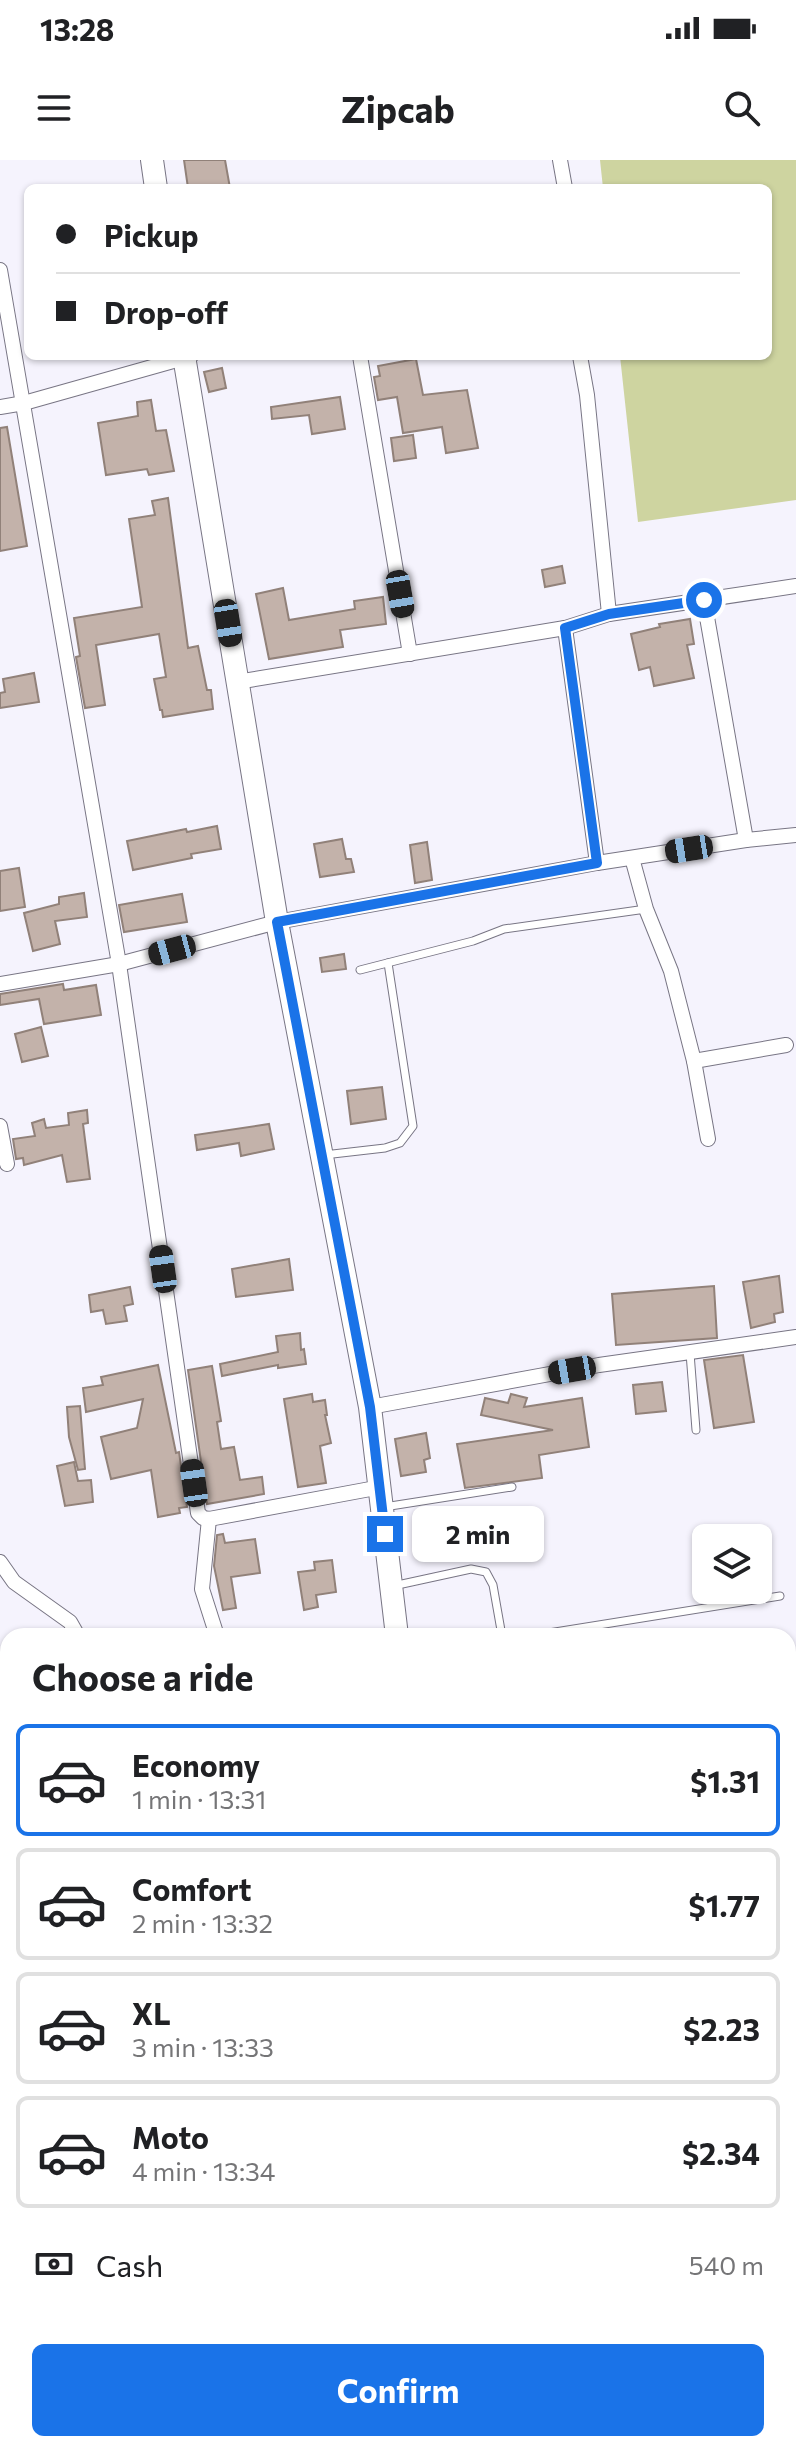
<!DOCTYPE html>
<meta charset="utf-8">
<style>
body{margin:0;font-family:Commissioner,sans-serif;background:#f6f6f6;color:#202124;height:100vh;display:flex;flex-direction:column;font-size:30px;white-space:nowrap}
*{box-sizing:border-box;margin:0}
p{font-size:26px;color:#757577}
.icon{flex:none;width:44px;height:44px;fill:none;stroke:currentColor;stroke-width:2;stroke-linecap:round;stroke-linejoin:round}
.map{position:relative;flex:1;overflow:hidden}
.panel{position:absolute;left:0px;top:1468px;width:796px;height:824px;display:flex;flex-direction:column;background:#fff;border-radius:24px 24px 0 0;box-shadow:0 2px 6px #0004}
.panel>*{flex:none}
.hud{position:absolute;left:24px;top:24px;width:748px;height:176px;border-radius:12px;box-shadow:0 2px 6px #0004;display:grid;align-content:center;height:176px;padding:0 32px;background:#fff}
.tools{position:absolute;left:692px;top:1364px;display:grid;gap:16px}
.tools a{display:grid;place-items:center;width:80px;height:80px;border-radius:12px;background:#fff;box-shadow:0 2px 6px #0004;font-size:40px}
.end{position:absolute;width:36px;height:36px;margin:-18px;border:10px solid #1a73e8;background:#fff;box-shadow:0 0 0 4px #fff}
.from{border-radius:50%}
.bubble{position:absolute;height:56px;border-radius:12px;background:#fff;box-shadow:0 2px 6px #0004;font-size:26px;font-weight:700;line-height:56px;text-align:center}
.car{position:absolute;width:24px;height:48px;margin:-24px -12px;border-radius:10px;box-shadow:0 0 6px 2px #0007;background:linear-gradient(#222 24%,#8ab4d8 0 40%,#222 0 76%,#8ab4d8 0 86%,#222 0)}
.hud b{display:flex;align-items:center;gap:28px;height:76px;font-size:30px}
.hud b+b{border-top:2px solid #e0e0e0}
.hud i{width:20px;height:20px;background:#202124}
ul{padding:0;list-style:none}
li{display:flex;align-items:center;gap:24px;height:112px;margin:0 16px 12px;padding:0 16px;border:4px solid #e0e0e0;border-radius:12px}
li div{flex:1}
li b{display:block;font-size:30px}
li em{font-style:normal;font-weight:700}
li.on{border-color:#1a73e8}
li>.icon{width:72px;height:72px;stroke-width:1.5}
h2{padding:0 32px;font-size:36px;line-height:96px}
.pay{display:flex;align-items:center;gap:20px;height:88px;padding:0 32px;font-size:30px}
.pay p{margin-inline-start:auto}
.cta{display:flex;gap:16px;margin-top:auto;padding:16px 32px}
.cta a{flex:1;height:92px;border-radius:12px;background:#1a73e8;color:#fff;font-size:32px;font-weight:700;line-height:92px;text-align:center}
.status{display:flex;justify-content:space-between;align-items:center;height:56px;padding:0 40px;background:#fff;direction:ltr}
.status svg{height:22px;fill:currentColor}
header{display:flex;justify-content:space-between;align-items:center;height:104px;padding:0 32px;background:#fff;font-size:36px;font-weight:700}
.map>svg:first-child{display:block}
.green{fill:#ced4a0}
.building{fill:#c3b2aa;stroke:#918179;stroke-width:2}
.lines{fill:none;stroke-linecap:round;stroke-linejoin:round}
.lane-casing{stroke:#787584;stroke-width:9}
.street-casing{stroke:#787584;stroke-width:16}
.secondary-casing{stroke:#787584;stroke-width:24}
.lane{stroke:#fff;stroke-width:7}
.street{stroke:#fff;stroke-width:14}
.secondary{stroke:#fff;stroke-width:22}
.route{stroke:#1a73e8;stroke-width:10}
</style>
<div class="status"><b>13:28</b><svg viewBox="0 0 49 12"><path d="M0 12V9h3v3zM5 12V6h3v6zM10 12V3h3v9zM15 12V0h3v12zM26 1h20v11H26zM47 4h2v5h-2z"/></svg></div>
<header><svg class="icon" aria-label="menu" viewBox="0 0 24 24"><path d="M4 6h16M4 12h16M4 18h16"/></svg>Zipcab<svg class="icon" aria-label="search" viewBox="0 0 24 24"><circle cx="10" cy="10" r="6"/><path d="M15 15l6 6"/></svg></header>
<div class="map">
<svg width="796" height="2292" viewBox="0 0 796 2292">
<rect width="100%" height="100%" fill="#f5f3fd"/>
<path class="green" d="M600,0H796V340L638,362L620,196H768V28H603Z"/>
<g class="building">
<path d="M184,0H225L230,28H188Z"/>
<path d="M416,199L423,235L467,230L478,288L446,293L442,267L403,273L397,237L378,240L374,217L380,216L378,206Z"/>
<path d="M222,208L226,228L209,232L204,212Z"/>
<path d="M340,237L345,269L312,274L309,255L272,259L271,247Z"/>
<path d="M151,240L156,271L166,270L174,311L149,315L147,309L106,315L98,263L138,256L137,242Z"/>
<path d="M7,267L27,386L0,391V268Z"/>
<path d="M413,275L416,298L394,301L391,278Z"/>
<path d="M168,338L188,488L198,486L207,530H211L213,549L163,557L162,550H160L154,519L166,517L159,474L96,485L105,545L85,548L76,497L80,496L74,458L142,447L129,359L155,355L152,341Z"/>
<path d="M562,406L565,423L545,427L542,410Z"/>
<path d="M283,428L289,460L355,449L354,441L383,437L386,464L340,470L343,487L269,499L256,434Z"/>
<path d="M690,459L694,484L687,485L694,518L654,526L650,507L639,510L631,474L660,467L659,464Z"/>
<path d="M34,513L39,542L0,548V533L5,532L3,519Z"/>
<path d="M217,666L221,689L191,694L192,698L133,710L127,681L186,669L187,672Z"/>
<path d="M342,679L346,699H351L354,712L320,717L314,684Z"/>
<path d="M427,682L432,720L415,723L410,685Z"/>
<path d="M19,708L25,747L0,751V711Z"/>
<path d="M84,733L87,757L55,761L60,784L33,791L24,753L59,744V737Z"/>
<path d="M182,734L187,762L124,772L119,745Z"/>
<path d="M344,794L346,809L322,812L320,798Z"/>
<path d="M63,824L64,830L96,825L101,855L44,864L39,839L0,845V834Z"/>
<path d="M41,867L48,896L22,902L15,874Z"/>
<path d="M382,927L386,959L351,964L347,931Z"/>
<path d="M87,950L88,963L83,964L90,1019L67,1022L62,995L24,1005L23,998L16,999L13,979L35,976L32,963L44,959L46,968L69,965L68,953Z"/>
<path d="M269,964L274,989L241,996L239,983L197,990L195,975Z"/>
<path d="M289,1099L293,1130L236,1137L232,1109Z"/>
<path d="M779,1116L783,1152L774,1154L775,1162L751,1168L743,1122Z"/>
<path d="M714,1126L717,1178L616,1185L612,1134Z"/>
<path d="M130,1127L133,1144L124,1146L127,1161L106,1164L103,1150L91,1152L89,1135Z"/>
<path d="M300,1173L301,1190L304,1189L306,1204L278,1208V1205L222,1216L220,1204L278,1192L276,1176Z"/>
<path d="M743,1195L754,1262L714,1268L704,1200Z"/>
<path d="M158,1205L176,1293L179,1292L187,1347L179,1348L180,1353L158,1357L151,1310L111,1319L101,1277L137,1268L143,1239L86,1252L83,1228L103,1225L101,1217Z"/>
<path d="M212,1206L221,1261L217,1262L221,1289L234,1287L240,1320L262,1317L264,1334L207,1344L188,1210Z"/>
<path d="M662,1222L666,1251L636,1254L633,1225Z"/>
<path d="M312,1234L313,1242L325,1240L327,1255H325L331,1283L320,1286L326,1323L298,1327L284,1239Z"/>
<path d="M511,1234L527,1238L524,1247L582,1238L589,1287L539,1295L542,1318L465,1328L457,1284L553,1270L481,1255L485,1238L508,1243Z"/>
<path d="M80,1246L85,1309L78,1310L69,1277L67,1247Z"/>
<path d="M426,1273L430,1298L424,1300L426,1312L401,1316L395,1279Z"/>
<path d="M74,1302L78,1321L91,1320L93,1342L65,1346L57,1306Z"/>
<path d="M223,1374L225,1383L255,1379L260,1413L231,1417L236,1448L223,1450L214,1406L217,1375Z"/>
<path d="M332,1400L336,1432L316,1435L318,1447L304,1450L298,1412L315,1410L314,1402Z"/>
</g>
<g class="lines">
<defs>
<g id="lane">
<path d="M360,810L473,781L504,769L646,749"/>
<path d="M324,995L385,988L400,983L413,966L388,803"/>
<path d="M690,1193L696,1270"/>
<path d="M384,1347L512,1327"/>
<path d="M393,1426L471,1409L486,1412L493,1425L502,1476"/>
<path d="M530,1476L780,1436"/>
</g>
<g id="street">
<path d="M560,0L565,28"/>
<path d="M0,110L119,804L198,1353L203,1358L209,1359L381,1327"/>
<path d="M360,196L410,494"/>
<path d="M580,196L587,235L609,454"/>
<path d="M0,247L24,243L191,196"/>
<path d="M704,440L746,680"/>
<path d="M565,468L597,703"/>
<path d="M237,522L565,468L609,454L796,426"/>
<path d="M632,698L646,749L671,811L694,901L708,979"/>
<path d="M0,824L119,804L277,762L597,703L746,680L796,675"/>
<path d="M694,901L786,885"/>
<path d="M0,966L7,1004"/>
<path d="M370,1247L599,1205L796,1177"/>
<path d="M209,1359L202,1429L217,1476"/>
<path d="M0,1402L14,1422L70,1462L78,1476"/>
<path d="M788,1996L796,2002"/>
</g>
<g id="secondary">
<path d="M152,0L156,28"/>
<path d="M184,196L277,762L370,1247L397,1476"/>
<path d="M165,2284L166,2292"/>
</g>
</defs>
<use href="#lane" class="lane-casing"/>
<use href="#street" class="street-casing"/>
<use href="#secondary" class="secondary-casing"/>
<use href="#lane" class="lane"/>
<use href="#street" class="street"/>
<use href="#secondary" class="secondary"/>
</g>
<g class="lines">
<path class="route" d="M385,1374L370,1247L277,762L597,703L565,468L609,454L704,440"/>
</g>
</svg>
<div class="tools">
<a><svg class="icon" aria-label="layers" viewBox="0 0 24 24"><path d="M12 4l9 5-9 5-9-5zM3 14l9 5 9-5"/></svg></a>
</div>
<i class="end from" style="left:704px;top:440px"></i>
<i class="end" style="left:385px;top:1374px"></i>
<div class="bubble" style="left:412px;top:1346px;width:132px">2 min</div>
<i class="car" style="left:400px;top:434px;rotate:170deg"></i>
<i class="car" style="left:228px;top:463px;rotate:171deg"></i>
<i class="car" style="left:689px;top:689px;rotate:261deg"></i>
<i class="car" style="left:172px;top:790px;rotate:255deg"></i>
<i class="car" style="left:163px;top:1109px;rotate:352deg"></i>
<i class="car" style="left:572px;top:1210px;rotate:260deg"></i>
<i class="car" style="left:194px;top:1323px;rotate:352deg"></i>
<div class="hud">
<b><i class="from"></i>Pickup</b>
<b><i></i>Drop-off</b>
</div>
<section class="panel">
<h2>Choose a ride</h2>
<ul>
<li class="on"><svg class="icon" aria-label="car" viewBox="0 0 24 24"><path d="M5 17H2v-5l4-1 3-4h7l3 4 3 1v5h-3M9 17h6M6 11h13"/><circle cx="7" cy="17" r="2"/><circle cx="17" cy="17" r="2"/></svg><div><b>Economy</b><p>1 min · 13:31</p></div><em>$1.31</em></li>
<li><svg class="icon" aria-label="car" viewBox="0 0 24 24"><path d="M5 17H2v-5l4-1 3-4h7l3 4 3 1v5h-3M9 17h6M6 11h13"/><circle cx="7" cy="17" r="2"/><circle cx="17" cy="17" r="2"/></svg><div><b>Comfort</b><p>2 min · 13:32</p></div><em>$1.77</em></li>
<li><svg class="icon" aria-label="car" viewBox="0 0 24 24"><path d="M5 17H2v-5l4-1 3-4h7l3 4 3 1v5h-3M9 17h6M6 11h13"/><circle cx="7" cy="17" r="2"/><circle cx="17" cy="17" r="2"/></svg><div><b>XL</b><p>3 min · 13:33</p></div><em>$2.23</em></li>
<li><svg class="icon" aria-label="car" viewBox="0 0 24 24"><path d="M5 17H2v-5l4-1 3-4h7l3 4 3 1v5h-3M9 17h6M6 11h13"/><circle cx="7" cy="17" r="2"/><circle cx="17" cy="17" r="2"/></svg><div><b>Moto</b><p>4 min · 13:34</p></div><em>$2.34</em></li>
</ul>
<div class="pay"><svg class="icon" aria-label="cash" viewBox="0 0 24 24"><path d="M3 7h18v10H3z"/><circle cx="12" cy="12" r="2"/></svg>Cash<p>540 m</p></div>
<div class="cta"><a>Confirm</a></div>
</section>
</div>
